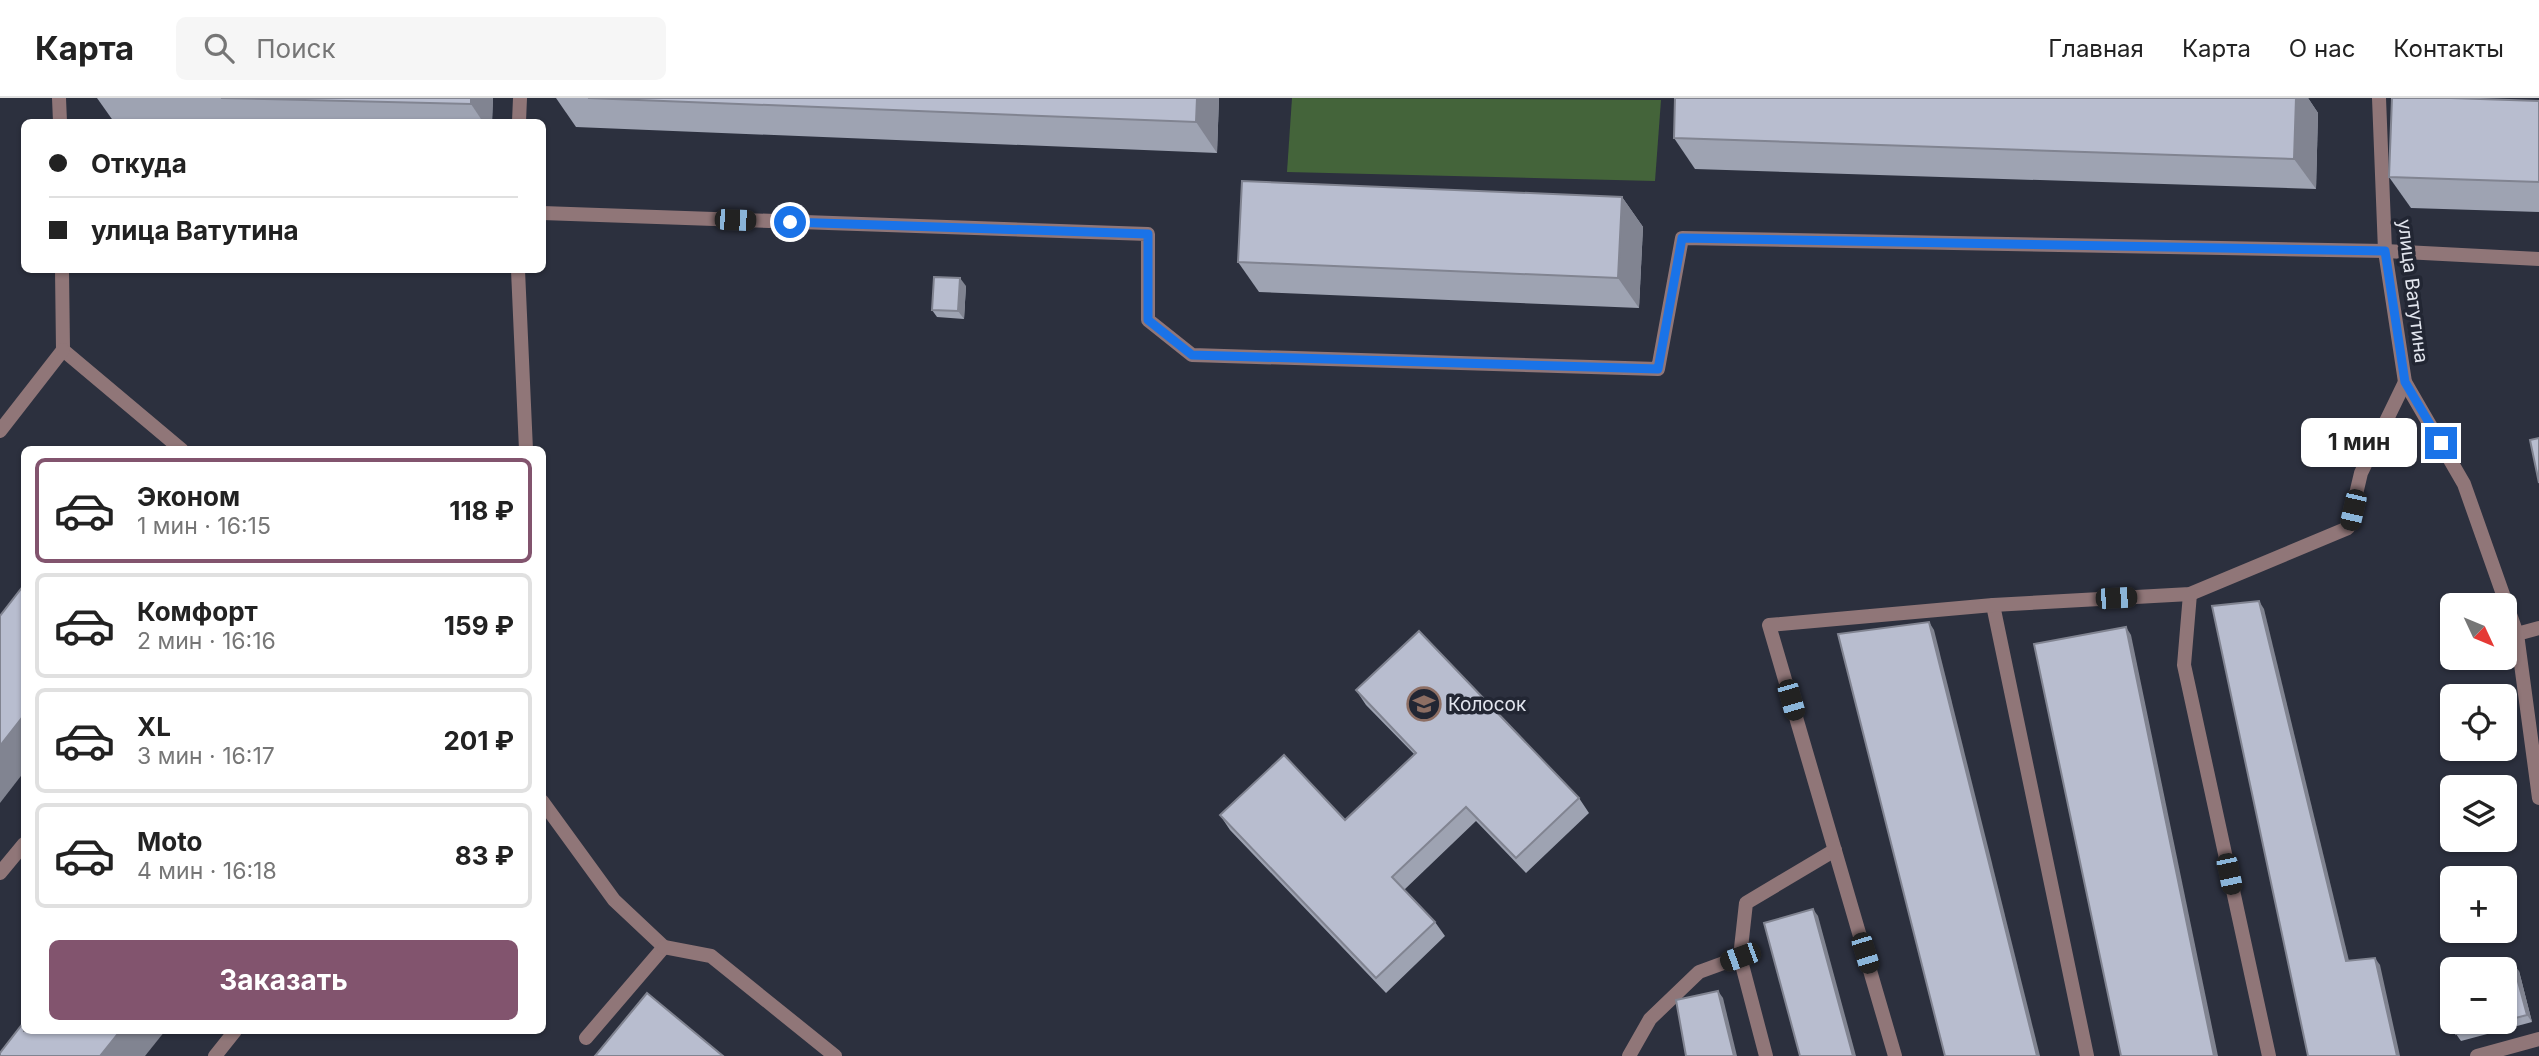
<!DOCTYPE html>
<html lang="ru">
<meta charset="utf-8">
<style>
body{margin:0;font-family:Inter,sans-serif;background:#f6f6f6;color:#222;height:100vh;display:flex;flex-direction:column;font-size:26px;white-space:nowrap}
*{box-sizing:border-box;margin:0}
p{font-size:23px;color:#767676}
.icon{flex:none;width:38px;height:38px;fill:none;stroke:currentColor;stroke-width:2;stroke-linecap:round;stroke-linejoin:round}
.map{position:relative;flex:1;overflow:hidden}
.panel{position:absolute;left:21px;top:348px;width:525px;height:588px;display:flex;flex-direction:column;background:#fff;border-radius:10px;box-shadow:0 2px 5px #0004}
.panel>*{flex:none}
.guide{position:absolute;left:21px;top:21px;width:525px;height:154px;border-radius:10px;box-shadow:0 2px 5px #0004;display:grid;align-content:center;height:154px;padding:0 28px;background:#fff}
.needle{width:46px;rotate:134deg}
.buttons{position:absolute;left:2440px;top:495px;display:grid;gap:14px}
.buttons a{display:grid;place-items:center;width:77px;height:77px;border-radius:10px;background:#fff;box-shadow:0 2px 5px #0004;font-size:35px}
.end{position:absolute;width:32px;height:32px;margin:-16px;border:9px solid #1a73e8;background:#fff;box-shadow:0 0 0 4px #fff}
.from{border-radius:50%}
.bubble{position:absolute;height:49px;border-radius:10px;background:#fff;box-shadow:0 2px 5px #0004;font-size:23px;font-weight:700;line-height:49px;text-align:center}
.car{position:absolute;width:21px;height:42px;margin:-21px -10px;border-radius:9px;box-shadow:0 0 5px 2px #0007;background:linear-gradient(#222 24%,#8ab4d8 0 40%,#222 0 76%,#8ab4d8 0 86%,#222 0)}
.guide b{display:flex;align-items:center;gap:24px;height:66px;font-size:26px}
.guide b+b{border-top:2px solid #e0e0e0}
.guide i{width:18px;height:18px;background:#222}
ul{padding:12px 0 0;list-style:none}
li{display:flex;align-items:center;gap:21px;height:105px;margin:0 14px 10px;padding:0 14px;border:4px solid #e0e0e0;border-radius:10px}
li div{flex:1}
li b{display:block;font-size:26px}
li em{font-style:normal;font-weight:700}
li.current{border-color:#82546e}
li>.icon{width:63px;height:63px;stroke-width:1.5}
.cta{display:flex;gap:14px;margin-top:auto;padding:14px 28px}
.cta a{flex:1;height:80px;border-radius:10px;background:#82546e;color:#fff;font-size:28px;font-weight:700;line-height:80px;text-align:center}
header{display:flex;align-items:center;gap:42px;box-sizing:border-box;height:98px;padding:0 35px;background:#fff;border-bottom:2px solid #e0e0e0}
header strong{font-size:33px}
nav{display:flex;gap:38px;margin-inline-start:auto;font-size:24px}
.search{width:490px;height:63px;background:#f6f6f6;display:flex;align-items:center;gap:18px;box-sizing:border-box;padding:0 24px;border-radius:10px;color:#767676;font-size:26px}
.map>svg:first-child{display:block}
.forest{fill:#44643a}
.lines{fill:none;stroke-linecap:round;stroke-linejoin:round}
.service{stroke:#907678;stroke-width:14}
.minor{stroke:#907678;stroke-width:14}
.wall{fill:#9ea3b2}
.shaded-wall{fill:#818491}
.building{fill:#b8bdcf;stroke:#818491;stroke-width:2}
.route{stroke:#1a73e8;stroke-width:9}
.labels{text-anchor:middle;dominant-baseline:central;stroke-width:7;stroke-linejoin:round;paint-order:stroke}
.street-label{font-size:19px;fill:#e2e5ee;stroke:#222633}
.poi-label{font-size:19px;fill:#e2e5ee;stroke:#222633;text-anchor:start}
</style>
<header>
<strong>Карта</strong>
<div class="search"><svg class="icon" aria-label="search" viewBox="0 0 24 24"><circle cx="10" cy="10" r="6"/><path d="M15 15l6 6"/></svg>Поиск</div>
<nav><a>Главная</a><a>Карта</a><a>О нас</a><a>Контакты</a></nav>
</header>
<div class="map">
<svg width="2539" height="958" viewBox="0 0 2539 958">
<rect width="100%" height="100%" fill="#2c303e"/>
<path class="forest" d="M1292,0L1661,2L1655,83L1287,74Z"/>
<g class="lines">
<g class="service">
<path d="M59,0L60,24"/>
<path d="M519,24L520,0"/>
<path d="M542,115L1148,136V222L1192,257L1658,271L1682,140L2385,153L2539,161"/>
<path d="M62,172L63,252L182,352"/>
<path d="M518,172L526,352"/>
<path d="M0,333L63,252"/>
<path d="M2190,496L2184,567L2269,958"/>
<path d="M1993,507L2087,958"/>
<path d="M2517,536L2539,530"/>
<path d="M542,703L614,802L664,849L586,940"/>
<path d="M0,775L24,746"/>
<path d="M664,849L711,858L835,958"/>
<path d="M215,958L235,933"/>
<path d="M1629,958L1650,921L1699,874L1740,859"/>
<path d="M1766,958L1740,859L1746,805L1835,752"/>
<path d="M1895,958L1769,527L1993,507L2190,496L2348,430L2361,375L2405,284"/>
<path d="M2477,958L2539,941"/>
</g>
<path class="minor" d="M2379,0L2385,153L2405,284L2464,386L2517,536L2539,700"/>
</g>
<g class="wall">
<path d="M97,0H493L492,24H114Z"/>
<path d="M556,0H1219L1217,55L576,29Z"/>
<path d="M1675,0H2308L2318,15L2316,91L1695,71L1674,40Z"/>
<path d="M2539,3V114L2411,110L2389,79Z"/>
<path d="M1622,99L1643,129L1639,210L1259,194L1238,164Z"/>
<path d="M966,188L964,221L937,219L932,212Z"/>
<path d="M1356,592L1579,700L1589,715L1526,775L1476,723L1404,792L1435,824L1445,838L1386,895L1230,732L1220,717L1345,722L1414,656L1366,607Z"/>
<path d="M2504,872L2519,873L2532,924L2461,943L2456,936L2452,924H2504Z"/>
</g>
<g class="shaded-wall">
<path d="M471,0H493L492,24H483L471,6Z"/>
<path d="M1197,0H1219L1217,55L1196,24Z"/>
<path d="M2296,0H2308L2318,15L2316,91L2294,61Z"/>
<path d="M1622,99L1643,129L1639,210L1618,180Z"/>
<path d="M960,180L966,188L964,221L958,213Z"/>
<path d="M2259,503L2264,511L2351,871L2346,863Z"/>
<path d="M1929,524L1934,532L2040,958H2037Z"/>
<path d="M2126,529L2131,537L2218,958H2214Z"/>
<path d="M24,617V674L0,705V648Z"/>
<path d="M1813,811L1818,818L1856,958H1853Z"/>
<path d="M2375,860L2380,867L2400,958H2397Z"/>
<path d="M2513,865L2519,873L2532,924L2527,917Z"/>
<path d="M1718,893L1723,900L1737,958H1734Z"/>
<path d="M120,933H165L145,958H100Z"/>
</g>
<g class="building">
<path d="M221,0H471V6Z"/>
<path d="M588,0H1197L1196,24Z"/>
<path d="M1675,0H2296L2294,61L1674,40Z"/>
<path d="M2392,0H2451L2539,3V84L2389,79Z"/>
<path d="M1242,83L1622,99L1618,180L1238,164Z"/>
<path d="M934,179L960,180L958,213L932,212Z"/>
<path d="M2539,340V385L2530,342Z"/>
<path d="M24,487V617L0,648V518Z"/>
<path d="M2259,503L2346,863L2375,860L2397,958H2308L2212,508Z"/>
<path d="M1929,524L2037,958H1945L1838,536Z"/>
<path d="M2126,529L2214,958H2121L2034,546Z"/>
<path d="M1419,533L1579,700L1516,760L1466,709L1392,779L1435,824L1376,880L1220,717L1284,657L1345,722L1416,655L1356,592Z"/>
<path d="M1813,811L1853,958H1800L1764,825Z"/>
<path d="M2513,865L2527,917L2504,923V872H2491Z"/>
<path d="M2452,882V921L2442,885Z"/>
<path d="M1718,893L1734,958H1686L1676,902Z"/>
<path d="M647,895L723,958H595Z"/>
<path d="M24,924V933H120L100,958H0V955Z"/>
<path d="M2452,924H2499L2456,936Z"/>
</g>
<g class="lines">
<path class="route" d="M790,124L1148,136V222L1192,257L1658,271L1682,140L2385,153L2405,284L2441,345"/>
</g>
<defs>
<symbol id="school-ring" viewBox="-11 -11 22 22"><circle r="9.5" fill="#222633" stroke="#8d6e63" stroke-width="1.5"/><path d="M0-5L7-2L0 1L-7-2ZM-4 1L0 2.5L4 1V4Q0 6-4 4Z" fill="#8d6e63"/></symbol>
</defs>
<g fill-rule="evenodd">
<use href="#school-ring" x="1405" y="587" width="38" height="38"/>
</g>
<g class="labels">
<g class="street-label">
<text transform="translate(2413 193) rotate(83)">улица Ватутина</text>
</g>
<g class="poi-label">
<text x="1448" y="606">Колосок</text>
</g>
</g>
</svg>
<div class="buttons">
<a><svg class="needle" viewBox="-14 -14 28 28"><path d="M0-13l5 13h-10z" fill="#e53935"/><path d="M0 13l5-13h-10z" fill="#767676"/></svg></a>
<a><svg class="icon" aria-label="locate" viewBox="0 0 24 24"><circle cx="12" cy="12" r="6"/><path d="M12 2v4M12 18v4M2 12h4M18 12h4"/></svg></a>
<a><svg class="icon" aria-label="layers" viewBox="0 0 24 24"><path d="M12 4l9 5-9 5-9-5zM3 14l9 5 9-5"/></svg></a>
<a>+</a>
<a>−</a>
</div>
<i class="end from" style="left:790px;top:124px"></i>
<i class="end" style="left:2441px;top:345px"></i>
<div class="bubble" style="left:2301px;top:320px;width:116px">1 мин</div>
<i class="car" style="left:735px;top:122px;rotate:92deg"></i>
<i class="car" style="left:2353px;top:412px;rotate:193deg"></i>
<i class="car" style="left:2116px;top:500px;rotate:87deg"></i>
<i class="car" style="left:1791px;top:602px;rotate:164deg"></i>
<i class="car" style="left:2229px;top:776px;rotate:168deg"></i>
<i class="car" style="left:1865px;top:855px;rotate:163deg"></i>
<i class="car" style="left:1740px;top:859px;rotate:250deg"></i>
<div class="guide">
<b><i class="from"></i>Откуда</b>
<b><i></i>улица Ватутина</b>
</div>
<section class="panel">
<ul>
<li class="current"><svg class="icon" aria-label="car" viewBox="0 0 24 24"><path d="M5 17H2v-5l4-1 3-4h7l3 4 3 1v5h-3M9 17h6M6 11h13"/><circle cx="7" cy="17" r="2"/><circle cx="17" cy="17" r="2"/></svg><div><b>Эконом</b><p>1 мин · 16:15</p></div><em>118 ₽</em></li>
<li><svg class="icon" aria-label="car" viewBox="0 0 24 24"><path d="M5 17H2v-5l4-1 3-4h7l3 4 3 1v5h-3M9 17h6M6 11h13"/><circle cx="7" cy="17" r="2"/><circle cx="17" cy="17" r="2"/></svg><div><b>Комфорт</b><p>2 мин · 16:16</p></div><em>159 ₽</em></li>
<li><svg class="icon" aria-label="car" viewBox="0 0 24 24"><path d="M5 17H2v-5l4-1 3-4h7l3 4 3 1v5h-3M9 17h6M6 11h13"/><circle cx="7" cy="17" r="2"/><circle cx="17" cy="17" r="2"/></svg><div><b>XL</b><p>3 мин · 16:17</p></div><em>201 ₽</em></li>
<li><svg class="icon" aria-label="car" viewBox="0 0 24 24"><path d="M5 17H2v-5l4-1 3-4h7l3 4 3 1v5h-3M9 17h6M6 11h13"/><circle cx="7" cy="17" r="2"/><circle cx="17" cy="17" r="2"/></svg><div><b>Moto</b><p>4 мин · 16:18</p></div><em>83 ₽</em></li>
</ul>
<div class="cta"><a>Заказать</a></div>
</section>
</div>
